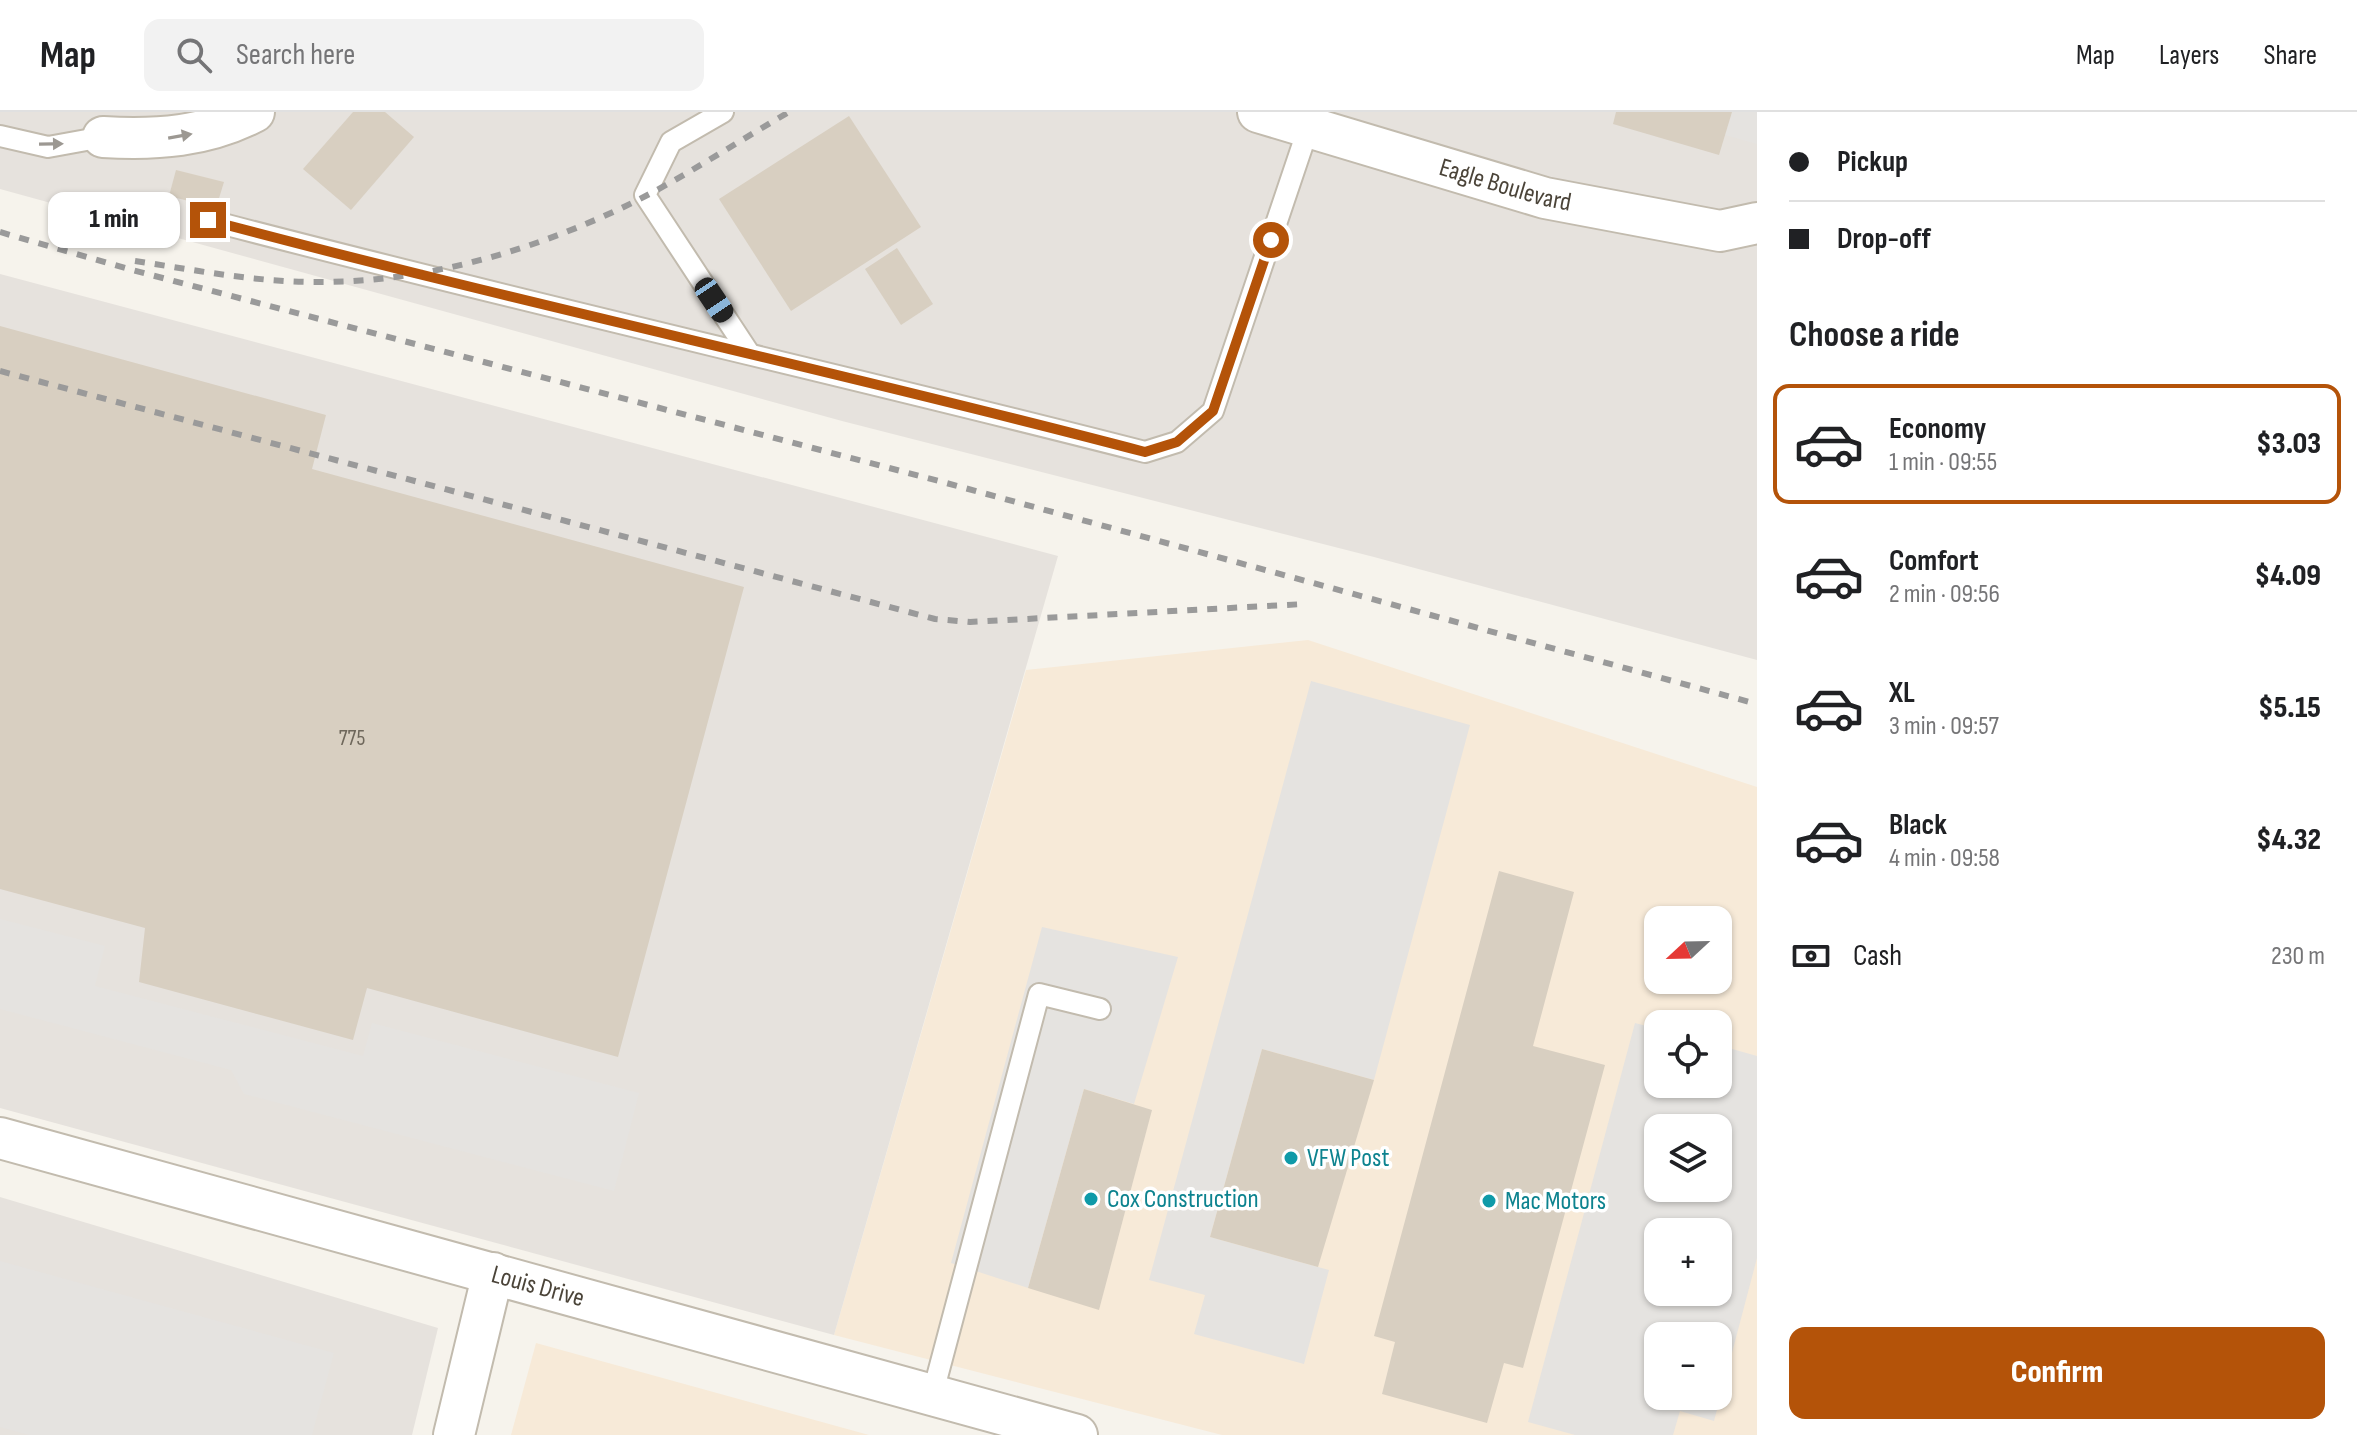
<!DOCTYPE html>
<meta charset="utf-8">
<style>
body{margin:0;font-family:"Sofia Sans Condensed",sans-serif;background:#f2f2f2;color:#202124;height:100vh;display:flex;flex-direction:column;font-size:30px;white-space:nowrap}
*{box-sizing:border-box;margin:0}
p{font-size:26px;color:#757577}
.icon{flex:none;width:44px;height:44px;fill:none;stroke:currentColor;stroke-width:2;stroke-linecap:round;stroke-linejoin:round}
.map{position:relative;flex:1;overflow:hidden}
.drawer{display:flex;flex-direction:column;background:#fff;width:600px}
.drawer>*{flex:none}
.hud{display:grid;align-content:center;height:176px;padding:0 32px;background:#fff}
.needle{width:52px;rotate:248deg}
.controls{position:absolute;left:1644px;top:794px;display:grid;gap:16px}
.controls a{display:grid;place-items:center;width:88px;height:88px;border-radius:16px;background:#fff;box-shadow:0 2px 6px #0004;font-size:40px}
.end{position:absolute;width:36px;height:36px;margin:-18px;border:10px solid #b45309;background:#fff;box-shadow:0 0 0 4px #fff}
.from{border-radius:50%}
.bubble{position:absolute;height:56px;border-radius:16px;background:#fff;box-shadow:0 2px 6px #0004;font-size:26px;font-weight:800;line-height:56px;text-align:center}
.car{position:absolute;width:24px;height:48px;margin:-24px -12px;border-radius:10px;box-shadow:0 0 6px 2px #0007;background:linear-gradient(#222 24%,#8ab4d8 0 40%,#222 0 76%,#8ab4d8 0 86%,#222 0)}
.hud b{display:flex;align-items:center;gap:28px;height:76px;font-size:30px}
.hud b+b{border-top:2px solid #e0e0e0}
.hud i{width:20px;height:20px;background:#202124}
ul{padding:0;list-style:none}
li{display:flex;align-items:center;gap:24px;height:120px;margin:0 16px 12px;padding:0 16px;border:4px solid transparent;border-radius:16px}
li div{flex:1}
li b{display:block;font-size:30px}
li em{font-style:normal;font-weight:800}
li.current{border-color:#b45309}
li>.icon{width:72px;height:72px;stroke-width:1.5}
h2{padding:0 32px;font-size:36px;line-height:96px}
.pay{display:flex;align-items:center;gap:20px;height:88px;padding:0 32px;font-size:30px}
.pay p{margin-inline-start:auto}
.primary-button{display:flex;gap:16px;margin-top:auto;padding:16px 32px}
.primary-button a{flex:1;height:92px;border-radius:16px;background:#b45309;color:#fff;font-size:32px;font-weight:800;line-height:92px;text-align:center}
header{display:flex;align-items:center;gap:48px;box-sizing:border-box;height:112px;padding:0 40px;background:#fff;border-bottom:2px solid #e0e0e0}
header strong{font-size:38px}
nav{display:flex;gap:44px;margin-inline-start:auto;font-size:28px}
.search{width:560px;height:72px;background:#f2f2f2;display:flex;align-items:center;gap:20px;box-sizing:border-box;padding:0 28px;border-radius:16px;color:#757577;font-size:30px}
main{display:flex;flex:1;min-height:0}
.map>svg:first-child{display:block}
.commercial{fill:#f7ead8;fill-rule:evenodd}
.industrial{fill:#e6e2dd}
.parking{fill:#e5e3e0;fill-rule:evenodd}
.building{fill:#d8cfc1}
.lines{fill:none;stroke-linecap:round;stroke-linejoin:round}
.lane-casing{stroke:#c2bbae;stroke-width:24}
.street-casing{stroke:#c2bbae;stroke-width:44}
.lane{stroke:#fff;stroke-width:20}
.street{stroke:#fff;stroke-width:40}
.rail{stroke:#9a9a9a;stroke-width:6;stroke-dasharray:10 10;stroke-linecap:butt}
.oneway{fill:#9c9892}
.route{stroke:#b45309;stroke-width:10}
.culture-dot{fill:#0f9aa8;stroke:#fff;stroke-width:3}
.labels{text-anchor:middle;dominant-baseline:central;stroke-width:7;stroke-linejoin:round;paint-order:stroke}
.number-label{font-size:22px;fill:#6e675b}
.street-label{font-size:26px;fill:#4b4439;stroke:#fff}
.culture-label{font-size:26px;fill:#0d838f;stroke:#fff;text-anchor:start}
</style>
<header>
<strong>Map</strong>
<div class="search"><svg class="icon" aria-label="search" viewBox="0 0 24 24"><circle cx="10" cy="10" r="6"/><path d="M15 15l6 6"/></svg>Search here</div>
<nav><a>Map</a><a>Layers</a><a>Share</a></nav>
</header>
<main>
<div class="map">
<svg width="1757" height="1323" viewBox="0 0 1757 1323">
<rect width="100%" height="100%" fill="#f6f3ec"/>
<g class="commercial">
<path d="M1308,528L1757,675V1323H1222L834,1223L1026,558ZM1658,808H1718V868H1658ZM1658,912H1718V972H1658ZM1658,1016H1718V1076H1658ZM1658,1120H1718V1180H1658ZM1658,1224H1718V1284H1658Z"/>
<path d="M536,1231L869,1323H511Z"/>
</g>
<g class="industrial">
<path d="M0,0H1757V548L1374,445L842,309L0,77Z"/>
<path d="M0,162L1058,444L834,1223L0,996Z"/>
<path d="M0,1085L438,1216L412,1323H0Z"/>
</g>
<g class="parking">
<path d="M1732,0H1757V32L1725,23Z"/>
<path d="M1311,569L1470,613L1374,968L1262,937L1210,1125L1329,1158L1304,1252L1194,1222L1205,1183L1149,1168Z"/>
<path d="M0,807L105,834L95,874L363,944L372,911L639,981L614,1079L244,982L231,958L0,897Z"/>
<path d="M1042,815L1178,845L1134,992L1084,977L1028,1176L951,1151Z"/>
<path d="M1635,911L1658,917V972H1718V933L1757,944V1146L1714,1309L1680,1299L1673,1323H1575L1528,1310ZM1658,1016H1718V1076H1658ZM1718,1120V1180H1658V1120ZM1718,1224V1284H1658V1224Z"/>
<path d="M0,1149L334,1241L312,1323H29L0,1315Z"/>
</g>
<g class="building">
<path d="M353,0H385L414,25L351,98L303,57Z"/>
<path d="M1616,0H1732L1719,43L1613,12Z"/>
<path d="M849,4L921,115L791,199L719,87Z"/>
<path d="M176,58L224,70L216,96L169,84Z"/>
<path d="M897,136L933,192L901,213L865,157Z"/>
<path d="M0,214L326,303L312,357L744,475L618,945L367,876L353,928L139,870L145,816L0,777Z"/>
<path d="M1499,759L1574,780L1533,934L1605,953L1523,1256L1504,1251L1487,1311L1382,1282L1395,1230L1374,1224Z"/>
<path d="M1262,937L1374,968L1318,1155L1210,1125Z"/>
<path d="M1084,977L1152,998L1099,1198L1028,1176Z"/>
</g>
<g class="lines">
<defs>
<g id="lane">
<path d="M723,0L671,30L645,83L749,241"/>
<path d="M0,24L48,35L103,25"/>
<path d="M208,108C519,190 833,260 1145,340L1177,330L1213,299L1309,14"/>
<path d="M932,1284L1039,882L1100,897"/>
</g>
<g id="street">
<path id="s1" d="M1258,0L1545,86L1720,119L1757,111"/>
<path d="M103,25C157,28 205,25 254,0"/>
<path id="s2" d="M0,1026L1077,1323"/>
<path d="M454,1323L493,1161"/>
</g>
</defs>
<use href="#lane" class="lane-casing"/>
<use href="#street" class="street-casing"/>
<use href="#lane" class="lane"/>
<use href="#street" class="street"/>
<g class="rail">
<path d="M0,120L132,158L939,369L1757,592"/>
<path d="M135,149C195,158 255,170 316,170C424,171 536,138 632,91C686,64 737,30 789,0"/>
<path d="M0,259L935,507L970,510L1304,492"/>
</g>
</g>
<defs><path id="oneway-solid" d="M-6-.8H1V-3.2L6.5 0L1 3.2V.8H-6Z" transform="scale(2)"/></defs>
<g class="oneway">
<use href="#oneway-solid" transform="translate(180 24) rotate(-10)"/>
<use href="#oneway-solid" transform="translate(51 32) rotate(-1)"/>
</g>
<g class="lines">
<path class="route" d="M208,108C519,191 834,258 1145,340L1177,330L1213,299L1271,128"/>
</g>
<g class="culture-dot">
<circle cx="1291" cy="1046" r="8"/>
<circle cx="1091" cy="1087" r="8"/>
<circle cx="1489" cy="1089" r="8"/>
</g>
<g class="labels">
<g class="number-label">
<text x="352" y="626">775</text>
</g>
<g class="street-label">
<text stroke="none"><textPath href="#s1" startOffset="258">Eagle Boulevard</textPath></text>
<text stroke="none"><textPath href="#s2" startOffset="558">Louis Drive</textPath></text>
</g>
<g class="culture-label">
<text x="1307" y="1046">VFW Post</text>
<text x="1107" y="1087">Cox Construction</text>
<text x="1505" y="1089">Mac Motors</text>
</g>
</g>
</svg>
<div class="controls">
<a><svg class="needle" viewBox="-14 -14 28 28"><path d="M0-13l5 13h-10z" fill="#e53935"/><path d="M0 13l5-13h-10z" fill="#757577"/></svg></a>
<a><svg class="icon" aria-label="locate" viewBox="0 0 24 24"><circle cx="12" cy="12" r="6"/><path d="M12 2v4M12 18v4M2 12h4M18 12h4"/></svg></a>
<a><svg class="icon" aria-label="layers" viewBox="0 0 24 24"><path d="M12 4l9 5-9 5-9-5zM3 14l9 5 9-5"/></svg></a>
<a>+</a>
<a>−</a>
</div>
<i class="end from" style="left:1271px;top:128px"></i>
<i class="end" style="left:208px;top:108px"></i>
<div class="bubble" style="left:48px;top:80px;width:132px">1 min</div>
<i class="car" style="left:714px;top:188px;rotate:146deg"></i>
</div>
<section class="drawer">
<div class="hud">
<b><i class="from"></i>Pickup</b>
<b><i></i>Drop-off</b>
</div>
<h2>Choose a ride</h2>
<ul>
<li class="current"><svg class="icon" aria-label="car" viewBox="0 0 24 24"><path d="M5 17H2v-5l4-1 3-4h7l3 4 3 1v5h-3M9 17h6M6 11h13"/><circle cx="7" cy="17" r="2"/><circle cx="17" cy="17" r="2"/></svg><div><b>Economy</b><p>1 min · 09:55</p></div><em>$3.03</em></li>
<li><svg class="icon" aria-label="car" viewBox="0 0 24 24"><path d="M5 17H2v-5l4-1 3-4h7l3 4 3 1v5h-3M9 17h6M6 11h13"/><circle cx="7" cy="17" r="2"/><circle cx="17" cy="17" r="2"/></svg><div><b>Comfort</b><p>2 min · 09:56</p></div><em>$4.09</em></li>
<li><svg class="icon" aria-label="car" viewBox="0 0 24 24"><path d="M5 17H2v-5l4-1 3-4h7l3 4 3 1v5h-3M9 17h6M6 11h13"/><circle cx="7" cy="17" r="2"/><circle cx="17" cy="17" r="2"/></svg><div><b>XL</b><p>3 min · 09:57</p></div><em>$5.15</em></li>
<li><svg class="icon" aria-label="car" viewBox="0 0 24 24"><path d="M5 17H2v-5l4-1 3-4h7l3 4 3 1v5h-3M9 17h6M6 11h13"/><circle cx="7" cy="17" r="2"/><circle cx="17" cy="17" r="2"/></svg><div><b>Black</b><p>4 min · 09:58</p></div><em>$4.32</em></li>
</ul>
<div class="pay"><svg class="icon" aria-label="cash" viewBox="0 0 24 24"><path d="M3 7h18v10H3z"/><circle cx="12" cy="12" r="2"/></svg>Cash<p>230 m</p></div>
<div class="primary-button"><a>Confirm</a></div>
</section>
</main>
